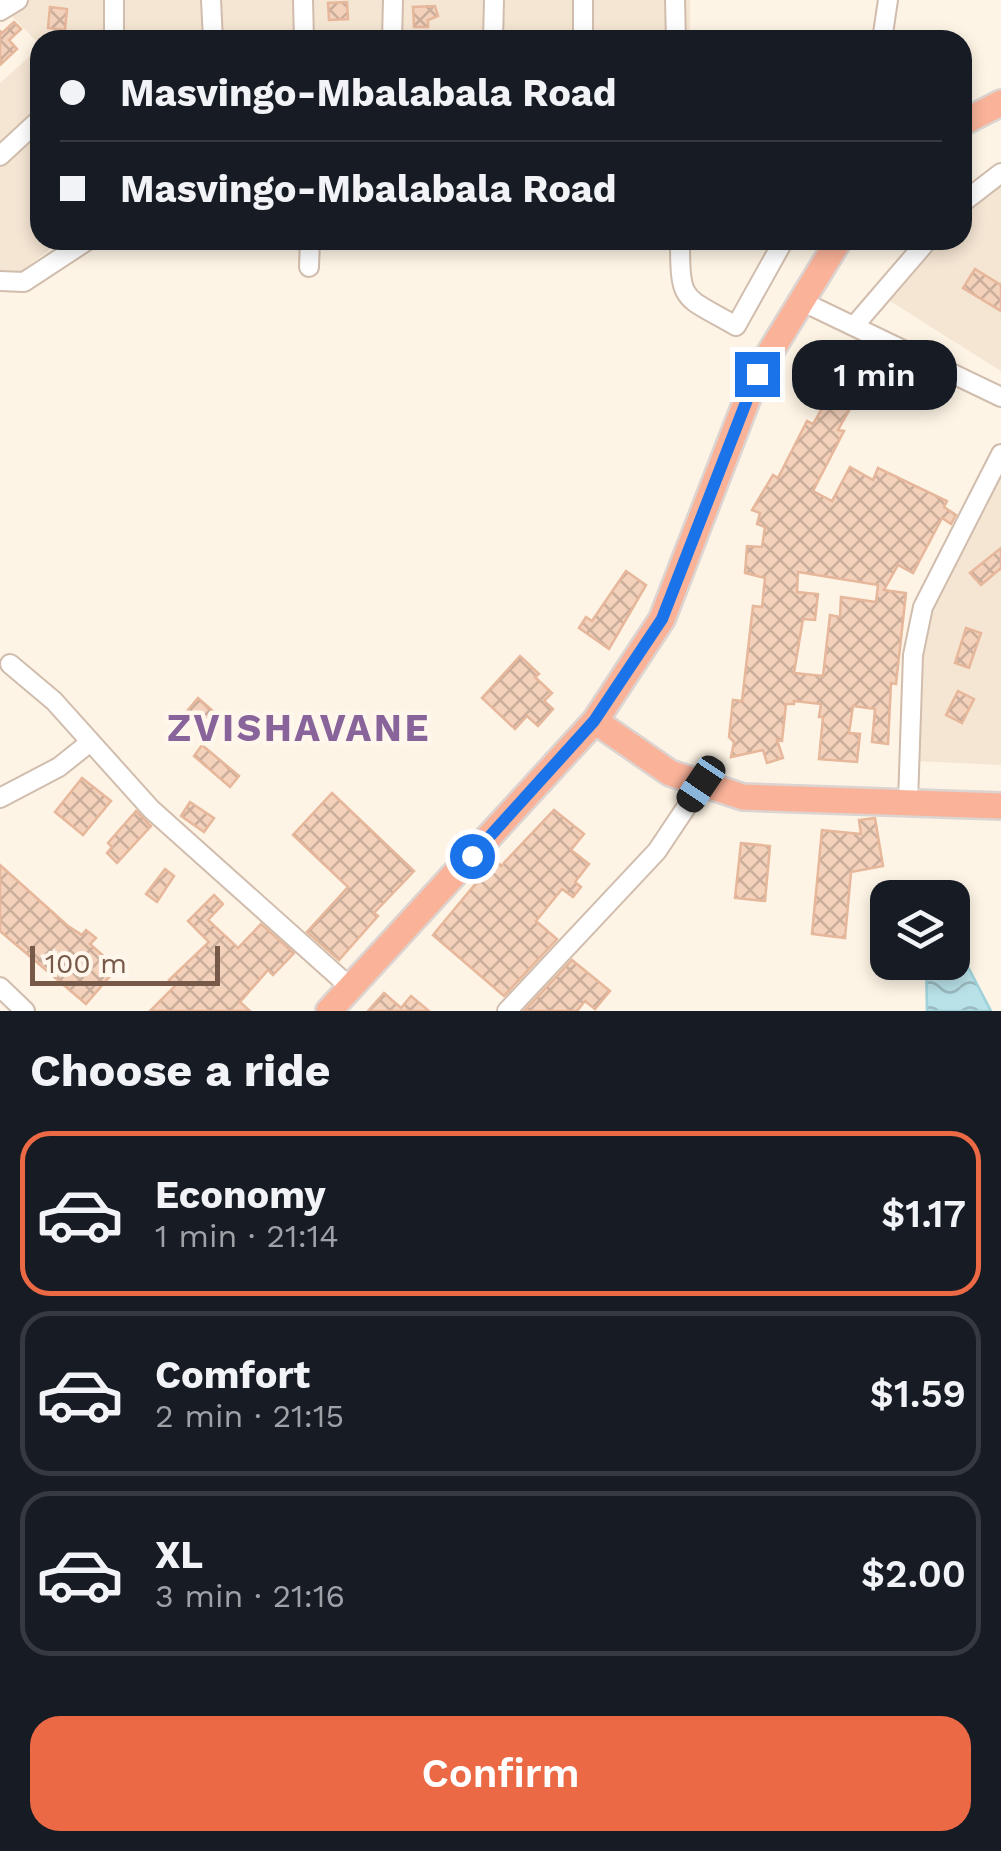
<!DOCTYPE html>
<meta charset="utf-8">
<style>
body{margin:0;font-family:"Work Sans",sans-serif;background:#20242c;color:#f1f3f6;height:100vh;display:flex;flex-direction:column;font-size:38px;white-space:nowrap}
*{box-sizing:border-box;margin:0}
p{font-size:32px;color:#9ea1a6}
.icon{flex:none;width:55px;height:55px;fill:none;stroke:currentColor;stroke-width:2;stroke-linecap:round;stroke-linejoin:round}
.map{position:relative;height:1011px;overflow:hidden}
.side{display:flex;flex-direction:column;background:#171b24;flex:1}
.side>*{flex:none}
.top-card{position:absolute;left:30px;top:30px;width:942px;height:220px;border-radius:30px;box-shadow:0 5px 15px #0003;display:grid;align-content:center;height:220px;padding:0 30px;background:#171b24}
.tools{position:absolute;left:870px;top:880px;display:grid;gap:20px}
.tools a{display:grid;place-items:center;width:100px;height:100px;border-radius:20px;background:#171b24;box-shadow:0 5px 15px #0003;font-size:50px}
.scale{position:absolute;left:30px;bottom:25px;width:190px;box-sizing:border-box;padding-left:10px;border:5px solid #775949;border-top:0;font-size:28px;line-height:35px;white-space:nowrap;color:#775949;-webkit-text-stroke:8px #fff7ec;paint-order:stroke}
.end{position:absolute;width:45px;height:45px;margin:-22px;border:12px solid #1a73e8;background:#fff;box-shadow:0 0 0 5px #fff}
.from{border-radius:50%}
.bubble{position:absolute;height:70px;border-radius:30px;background:#171b24;box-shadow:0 5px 15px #0003;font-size:32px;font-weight:600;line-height:70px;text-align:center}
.car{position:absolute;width:30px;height:60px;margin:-30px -15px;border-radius:12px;box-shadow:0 0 8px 2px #0007;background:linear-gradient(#222 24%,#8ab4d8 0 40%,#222 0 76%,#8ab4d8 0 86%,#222 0)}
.top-card b{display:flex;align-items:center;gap:35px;height:95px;font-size:38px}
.top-card b+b{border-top:2px solid #363941}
.top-card i{width:25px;height:25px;background:#f1f3f6}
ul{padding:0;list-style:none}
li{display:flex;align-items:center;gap:30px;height:165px;margin:0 20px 15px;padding:0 10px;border:5px solid #363941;border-radius:30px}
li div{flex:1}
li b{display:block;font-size:38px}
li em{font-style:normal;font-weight:600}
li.on{border-color:#ec6945}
li>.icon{width:90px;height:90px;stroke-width:1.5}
h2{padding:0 30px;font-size:45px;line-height:120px}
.button{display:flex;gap:20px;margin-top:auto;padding:20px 30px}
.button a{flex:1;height:115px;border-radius:30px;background:#ec6945;color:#fff;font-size:40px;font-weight:600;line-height:115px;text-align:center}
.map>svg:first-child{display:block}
.residential{fill:#f5e5d3}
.water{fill:url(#water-waves);stroke:#9ed1da;stroke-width:2.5}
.building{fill:url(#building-cross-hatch);stroke:#e7b79b;stroke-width:2.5;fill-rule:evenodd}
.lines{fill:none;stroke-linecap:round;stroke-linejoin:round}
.minor-casing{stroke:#d1bdad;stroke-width:22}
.highway-casing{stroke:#dcd4d0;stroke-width:30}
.minor{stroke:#fff;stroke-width:18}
.highway{stroke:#fab299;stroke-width:25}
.route{stroke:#1a73e8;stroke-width:12}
.labels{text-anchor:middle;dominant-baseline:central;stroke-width:9;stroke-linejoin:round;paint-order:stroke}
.district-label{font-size:38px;font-weight:bold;letter-spacing:2.5px;fill:#88649b;stroke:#fff7ec}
</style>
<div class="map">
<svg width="1001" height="1011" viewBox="0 0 1001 1011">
<defs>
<pattern id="water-waves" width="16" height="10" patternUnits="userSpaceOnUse" patternTransform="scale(2.5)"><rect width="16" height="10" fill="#b8e1e8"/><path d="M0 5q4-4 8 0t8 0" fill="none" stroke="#9ab9be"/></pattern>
<pattern id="building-cross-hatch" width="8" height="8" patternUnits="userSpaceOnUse" patternTransform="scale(2.5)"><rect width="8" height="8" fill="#f4d1bb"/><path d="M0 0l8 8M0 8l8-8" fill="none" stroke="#caad9a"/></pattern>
</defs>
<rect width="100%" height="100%" fill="#fdf4e5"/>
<g class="residential">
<path d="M0,0H690V40H40V45L0,4Z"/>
<path d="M40,47V240H61L0,289V83Z"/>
<path d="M1001,181V371L890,301L943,240H962L963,218L988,188Z"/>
<path d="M1001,456V765L916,761V648L952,557Z"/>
</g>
<path class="water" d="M953,938L991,1011H927L926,963L952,962Z"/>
<g class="building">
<path d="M347,2L348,19L329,20L328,3Z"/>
<path d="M435,6L438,16L428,20V27H414L413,7Z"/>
<path d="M50,7L67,9L65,30L48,28Z"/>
<path d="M14,22L21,29L9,40L17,49L0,65V31L2,33Z"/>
<path d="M975,269L1001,285V311L963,288Z"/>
<path d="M851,358L872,370L838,430L844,431L813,491L832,501L850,467L873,480L878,468L947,501L944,507L956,515L951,524L942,518L913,573L898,565L884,590L906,593L896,684L891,683L888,744L872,742L875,709L853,706L849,733L860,734L857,762L819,759L823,717H819L821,704L794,701V704H786L782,741L777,740L783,758L767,763L763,750L731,757L734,742L729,737L733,700L742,701L753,606L762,607L765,578L745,573L747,546L762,547L765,527L757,524L760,513L752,510L773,475L778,478L807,421L813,424ZM798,572L878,585L876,602L841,597L840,617L830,615L823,676L794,673L803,619L815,620L818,594L797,592Z"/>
<path d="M1001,548V568L981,585L970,573Z"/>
<path d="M626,571L646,585L609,649L579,628L586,617L592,621Z"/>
<path d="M966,628L981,633L969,668L955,663Z"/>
<path d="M520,656L539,674L535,677L552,693L544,701L553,709L538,726L527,716L515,729L482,698Z"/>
<path d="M958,691L974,699L962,723L946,715Z"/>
<path d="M198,698L215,713L204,726L187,711Z"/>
<path d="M202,745L239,776L230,787L194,756Z"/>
<path d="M82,778L111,801L83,835L55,812Z"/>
<path d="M332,793L414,871L374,913L378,916L339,960L307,932L348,887L293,835Z"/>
<path d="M190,802L214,818L204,832L181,816Z"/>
<path d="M554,810L584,834L571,850L589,864L575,882L581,887L573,897L562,889L536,921L557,939L504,996L433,935L495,860L501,866Z"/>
<path d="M136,811L151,826L117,863L107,853L112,847L108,843Z"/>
<path d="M875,818L883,866L851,872L845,938L812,934L822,830L861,834L859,820Z"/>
<path d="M741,843L770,846L765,901L735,898Z"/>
<path d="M0,865L68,926L82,935L86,930L96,938L90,944L117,968L86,1004L0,931Z"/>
<path d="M165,869L174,876L157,902L146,894Z"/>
<path d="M214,895L223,904L208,920L238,948L261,924L294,953L273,975L268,970L240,1002L250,1011H150L175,986L169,980L209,942L188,921Z"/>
<path d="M572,960L610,991L595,1009L585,1001L577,1011H524Z"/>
<path d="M384,993L401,1008L411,996L429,1011H368Z"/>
</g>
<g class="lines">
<defs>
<g id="minor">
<path d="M211,0L213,40"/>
<path d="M303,0L304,40"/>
<path d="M583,0V34"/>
<path d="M675,0L676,40"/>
<path d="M0,11L18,0"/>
<path d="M114,40V0"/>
<path d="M392,40L393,0"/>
<path d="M493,40L494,0"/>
<path d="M882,40L888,0"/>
<path d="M0,156L40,119"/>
<path d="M962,203L1001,173"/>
<path d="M680,240C680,305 683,295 736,326L784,240"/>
<path d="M309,267L310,240"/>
<path d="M0,281L24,282L88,240"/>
<path d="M799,300L1001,397"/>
<path d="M854,326L928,240"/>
<path d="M10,664L54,701L151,809L351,988"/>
<path d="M0,798L59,767L89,743"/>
<path d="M908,802L913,655L923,607L1001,454"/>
<path d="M0,987L25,1011"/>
<path d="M507,1011L657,851L701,785"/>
</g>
<g id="highway">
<path d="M962,123L1001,103"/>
<path d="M595,721L670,773L743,797L1001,806"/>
<path d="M329,1011L595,721L662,619L757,374L839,240"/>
</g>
</defs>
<use href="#minor" class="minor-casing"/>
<use href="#highway" class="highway-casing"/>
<use href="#minor" class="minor"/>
<use href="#highway" class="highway"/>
</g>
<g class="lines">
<path class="route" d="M472,856L594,721L662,619L757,374"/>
</g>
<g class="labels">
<g class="district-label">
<text x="299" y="728">ZVISHAVANE</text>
</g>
</g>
</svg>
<div class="tools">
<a><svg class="icon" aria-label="layers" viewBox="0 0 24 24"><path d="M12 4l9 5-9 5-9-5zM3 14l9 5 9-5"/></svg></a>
</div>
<div class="scale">100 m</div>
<i class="end from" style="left:472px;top:856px"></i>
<i class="end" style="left:757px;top:374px"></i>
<div class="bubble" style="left:792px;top:340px;width:165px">1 min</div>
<i class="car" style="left:701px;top:784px;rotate:214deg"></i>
<div class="top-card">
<b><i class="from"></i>Masvingo-Mbalabala Road</b>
<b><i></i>Masvingo-Mbalabala Road</b>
</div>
</div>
<section class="side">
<h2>Choose a ride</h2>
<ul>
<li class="on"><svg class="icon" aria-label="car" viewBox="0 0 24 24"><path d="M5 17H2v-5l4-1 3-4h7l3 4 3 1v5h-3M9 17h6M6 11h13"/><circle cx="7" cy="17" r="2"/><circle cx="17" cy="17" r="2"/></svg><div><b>Economy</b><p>1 min · 21:14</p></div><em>$1.17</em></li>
<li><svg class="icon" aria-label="car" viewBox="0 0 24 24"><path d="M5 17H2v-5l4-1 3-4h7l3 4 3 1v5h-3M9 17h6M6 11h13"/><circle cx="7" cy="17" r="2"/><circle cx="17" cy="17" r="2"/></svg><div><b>Comfort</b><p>2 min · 21:15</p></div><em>$1.59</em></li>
<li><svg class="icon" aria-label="car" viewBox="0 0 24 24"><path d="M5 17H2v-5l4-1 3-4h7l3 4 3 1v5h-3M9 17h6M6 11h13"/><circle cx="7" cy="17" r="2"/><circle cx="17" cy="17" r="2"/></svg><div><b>XL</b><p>3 min · 21:16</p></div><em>$2.00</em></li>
</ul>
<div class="button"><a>Confirm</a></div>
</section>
